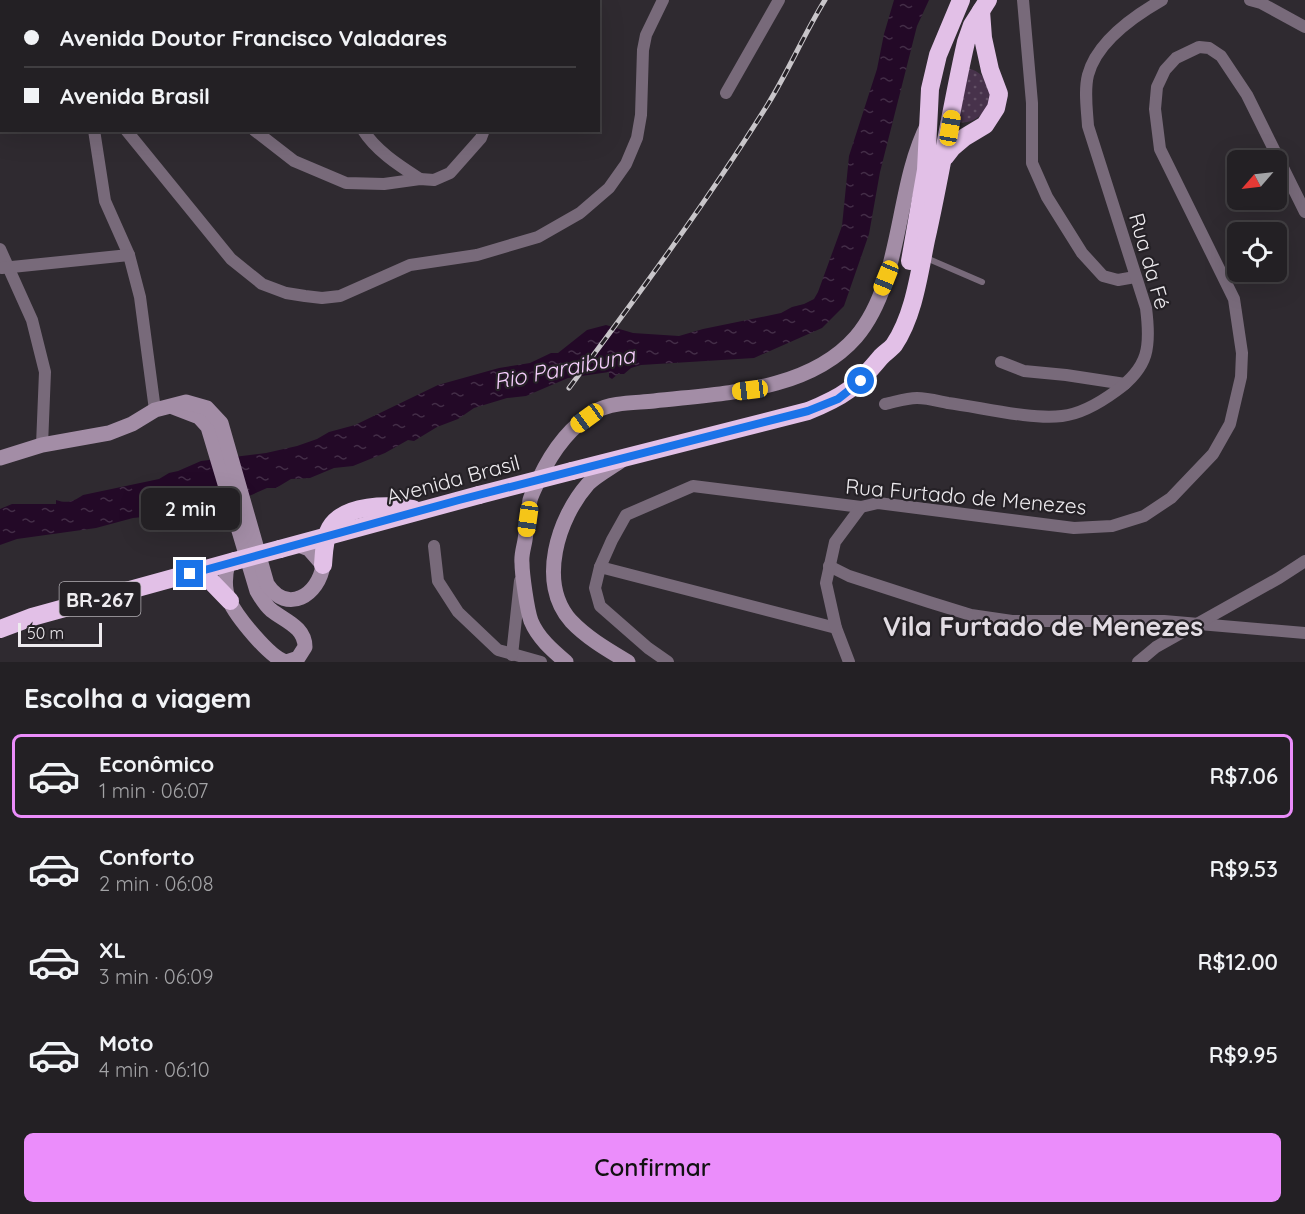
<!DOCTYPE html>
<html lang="pt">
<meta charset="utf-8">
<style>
body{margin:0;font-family:Quicksand,sans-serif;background:#2f2d31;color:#f1f3f6;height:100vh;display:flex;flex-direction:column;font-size:22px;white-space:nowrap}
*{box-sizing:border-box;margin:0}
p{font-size:20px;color:#a3a3a6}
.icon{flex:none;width:33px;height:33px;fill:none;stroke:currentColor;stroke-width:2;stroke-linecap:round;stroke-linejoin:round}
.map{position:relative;height:662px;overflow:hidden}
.panel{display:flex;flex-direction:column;background:#232024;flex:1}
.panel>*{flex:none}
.banner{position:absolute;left:0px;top:0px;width:600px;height:132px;box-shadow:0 6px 24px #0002,0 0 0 2px #403e41;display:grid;align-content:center;height:132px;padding:0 24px;background:#232024}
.needle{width:39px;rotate:242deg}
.tools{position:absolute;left:1227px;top:150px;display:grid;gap:12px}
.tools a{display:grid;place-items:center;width:60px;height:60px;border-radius:9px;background:#232024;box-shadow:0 6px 24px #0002,0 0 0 2px #403e41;font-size:30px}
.scale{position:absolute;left:18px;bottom:15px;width:84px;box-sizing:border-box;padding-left:6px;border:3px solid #eeebef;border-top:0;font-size:16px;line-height:21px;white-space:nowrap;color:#eeebef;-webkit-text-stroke:4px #252126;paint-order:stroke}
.end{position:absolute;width:27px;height:27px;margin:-14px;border:8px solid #1a73e8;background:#fff;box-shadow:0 0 0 3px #fff}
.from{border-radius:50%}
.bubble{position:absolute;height:42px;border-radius:9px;background:#232024;box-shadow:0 6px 24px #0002,0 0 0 2px #403e41;font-size:20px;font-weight:600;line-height:42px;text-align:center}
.car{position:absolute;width:18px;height:36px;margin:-18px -9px;border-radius:8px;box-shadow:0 0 4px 2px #0007;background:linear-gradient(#f5c518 24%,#345 0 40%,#f5c518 0 76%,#345 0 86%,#f5c518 0)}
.banner b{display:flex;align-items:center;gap:21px;height:57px;font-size:22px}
.banner b+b{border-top:2px solid #403e41}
.banner i{width:15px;height:15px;background:#f1f3f6}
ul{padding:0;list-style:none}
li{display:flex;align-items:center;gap:18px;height:84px;margin:0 12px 9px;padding:0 12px;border:3px solid transparent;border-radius:9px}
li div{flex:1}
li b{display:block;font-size:22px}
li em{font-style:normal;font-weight:600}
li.on{border-color:#eb8dfb}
li>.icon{width:54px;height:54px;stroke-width:1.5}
h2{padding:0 24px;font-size:27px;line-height:72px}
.action{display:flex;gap:12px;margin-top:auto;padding:12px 24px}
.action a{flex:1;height:69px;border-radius:9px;background:#eb8dfb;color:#111;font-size:24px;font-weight:600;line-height:69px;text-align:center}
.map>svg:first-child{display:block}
.green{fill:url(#green-dots)}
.water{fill:url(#water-ripples)}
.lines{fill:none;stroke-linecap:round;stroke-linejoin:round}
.lane{stroke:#786a7a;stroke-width:6}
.street{stroke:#786a7a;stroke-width:12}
.secondary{stroke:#a38da6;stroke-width:15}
.highway{stroke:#e2c0e7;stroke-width:18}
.rail-casing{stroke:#c8c5c9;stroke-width:5}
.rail{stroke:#252126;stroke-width:3;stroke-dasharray:9;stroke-linecap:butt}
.highway-bridge{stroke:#e2c0e7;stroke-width:18}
.route{stroke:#1a73e8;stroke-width:8}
.labels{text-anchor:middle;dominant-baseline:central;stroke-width:4.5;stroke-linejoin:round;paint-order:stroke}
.shield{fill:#252126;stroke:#b2aeb3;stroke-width:1.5}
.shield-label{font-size:20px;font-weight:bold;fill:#eeebef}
.street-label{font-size:21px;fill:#eeebef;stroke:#252126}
.water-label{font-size:22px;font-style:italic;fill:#f7cffe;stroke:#252126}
.district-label{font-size:27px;font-weight:bold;fill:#e2dce3;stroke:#252126}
</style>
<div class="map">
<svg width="1305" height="662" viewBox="0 0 1305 662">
<defs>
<pattern id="green-dots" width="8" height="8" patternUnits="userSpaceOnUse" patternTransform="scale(1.5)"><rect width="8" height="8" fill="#47324b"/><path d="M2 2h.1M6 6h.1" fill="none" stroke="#625065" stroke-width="1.8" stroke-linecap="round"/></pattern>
<pattern id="water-ripples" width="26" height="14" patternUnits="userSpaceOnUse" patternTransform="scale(1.5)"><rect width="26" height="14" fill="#230927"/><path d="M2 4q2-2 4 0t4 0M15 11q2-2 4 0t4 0" fill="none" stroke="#432d47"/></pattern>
</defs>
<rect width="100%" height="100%" fill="#2f2a30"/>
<path class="green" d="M966,68C986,72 988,84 992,102C982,115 974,125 956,122Z"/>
<path class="water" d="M894,0H929L917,26L880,172L869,234L844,306L822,328L754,358L641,365L631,368L624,374H618L612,379L609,377V372L568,378L526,396L507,398L474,408L458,419L437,427L414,441L408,440L385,453L353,466L334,468L310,478L291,479L276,488H267L222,508L217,506L194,512L133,518L96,528L17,539L0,545V509L12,504H56V500C68,504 74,501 83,495L159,479L169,473L178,471L201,461L266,453L297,446L317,439L329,432L355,425L438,385L499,368L530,363L551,353H558L587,330L606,325L633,333L679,336L703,329L781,313L792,307L804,304L814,299L818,292L842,226L849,156L877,69L884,34Z"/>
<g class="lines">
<path class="lane" d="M924,257L982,282"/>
<g class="street">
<path d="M85,0V2"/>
<path d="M153,0L154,2"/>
<path d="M293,0L294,2"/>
<path d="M351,0H378"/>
<path d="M1023,0L1032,103V163L1047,197L1082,253L1103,276L1118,280L1135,277"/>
<path d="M1250,0L1261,3L1305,27"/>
<path d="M524,2V0"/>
<path d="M538,2L540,0"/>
<path d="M726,93L779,0"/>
<path d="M0,101H2"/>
<path d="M94,130L105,201L129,255L140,297L155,410"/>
<path d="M126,130L231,259L262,284L286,293L305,296L322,298L340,296L410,265L477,255L538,237L580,213L609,188L626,164L637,138L641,115L643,50L646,35L663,0"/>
<path d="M254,130L294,161L346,183L384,184L420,179L434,180L450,173L481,138L484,130"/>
<path d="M363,130C376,151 400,166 420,179"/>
<path d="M0,249L32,320L45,372L42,445"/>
<path d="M2,268L129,255"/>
<path d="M1001,362L1024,371L1066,375L1125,384"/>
<path d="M885,404C895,402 906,398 917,398C927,398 938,401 948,403C980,407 1031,420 1062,416C1080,414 1101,402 1116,391C1149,367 1151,347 1146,308L1088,126C1087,109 1084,91 1088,75C1097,41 1134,16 1162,0"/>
<path d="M434,546L438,581L458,612L498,650L541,662"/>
<path d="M829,566L849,576L929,602L971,615L1012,621H1164L1305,633"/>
<path d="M600,567L836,628"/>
<path d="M512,655L520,581"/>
<path d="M668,662L648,648L600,606L595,588L600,567L612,540L626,515L693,486L861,507L878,503L1074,528L1112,526L1144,516L1171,498L1213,454L1230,424L1241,377L1242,353L1234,299L1160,149L1155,109L1157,87L1165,70L1176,58L1199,47L1209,48L1221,56L1247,95L1305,212"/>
<path d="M849,662L836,628L826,583L835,542L861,507"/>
<path d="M1138,662L1156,647L1279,578L1305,561"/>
</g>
<g class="secondary">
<path d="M173,407L199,417L208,427L257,591C261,598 265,605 271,610C285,621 305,627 305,647L298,658L286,662C270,658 236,616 229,600C224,589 225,575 228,563"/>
<path d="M0,458L42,445L109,433L132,424L155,410L186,402L207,408L221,423L267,584C287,615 319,595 323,565L309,549L296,544"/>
<path d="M622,460C611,468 597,475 588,484C558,518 537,583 571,621C587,638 608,650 628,662"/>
<path d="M566,662C552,650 538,638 531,621C527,610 522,574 522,563C521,555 524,547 525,540C527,527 528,513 530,500C532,493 536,486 539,479C552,451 569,427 596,411C612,402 636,403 654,401C722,393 808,392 856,337C903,282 895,188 928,124"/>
</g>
<g class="highway">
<path d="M945,157L952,148L965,137L985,125L996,108L999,94L990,70L983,38L981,11"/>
<path d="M910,261L926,170L930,89L938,55L961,0"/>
<path d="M572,471L808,411C845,396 855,388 880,358C884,353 890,350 894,345C914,315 919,274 926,240C941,174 951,108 966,42L972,25L988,0"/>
<path d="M280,549L479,495"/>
<path d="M323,565C324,553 324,539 330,528C344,504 389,504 413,509"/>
<path d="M201,571L230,601"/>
<path d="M0,629L32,617L235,561"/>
</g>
<defs>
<path id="rail" d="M569,388C638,295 707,202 768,104C789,70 804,34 825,0"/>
</defs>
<use href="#rail" class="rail-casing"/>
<use href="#rail" class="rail"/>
<g class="highway-bridge">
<path d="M479,495L572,471"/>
<path d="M235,561L280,549"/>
</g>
</g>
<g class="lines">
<path class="route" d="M190,574L459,500L808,411L838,399L861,381"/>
</g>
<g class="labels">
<rect class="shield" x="59.5" y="582" width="81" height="34" rx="4.5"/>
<g class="shield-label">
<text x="100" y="599">BR-267</text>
</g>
<g class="street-label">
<text transform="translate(1150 261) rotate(74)">Rua da Fé</text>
<text transform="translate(453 479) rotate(-15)">Avenida Brasil</text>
<text transform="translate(966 496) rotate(5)">Rua Furtado de Menezes</text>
</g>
<g class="water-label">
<text transform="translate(564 368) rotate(-11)">Rio Paraibuna</text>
</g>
<g class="district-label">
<text x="1043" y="626">Vila Furtado de Menezes</text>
</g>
</g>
</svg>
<div class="tools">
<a><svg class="needle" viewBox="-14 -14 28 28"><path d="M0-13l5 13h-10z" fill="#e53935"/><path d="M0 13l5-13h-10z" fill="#a3a3a6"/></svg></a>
<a><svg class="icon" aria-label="locate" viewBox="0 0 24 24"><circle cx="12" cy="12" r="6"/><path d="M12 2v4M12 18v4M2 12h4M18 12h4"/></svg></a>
</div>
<div class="scale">50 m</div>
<i class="end from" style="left:861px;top:381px"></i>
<i class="end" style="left:190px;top:574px"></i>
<div class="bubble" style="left:141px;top:488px;width:99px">2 min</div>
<i class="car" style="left:950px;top:128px;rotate:10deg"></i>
<i class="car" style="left:886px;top:278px;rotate:202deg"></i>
<i class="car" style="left:750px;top:390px;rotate:263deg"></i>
<i class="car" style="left:587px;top:418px;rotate:234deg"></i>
<i class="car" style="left:528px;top:519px;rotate:188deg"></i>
<div class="banner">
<b><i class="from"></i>Avenida Doutor Francisco Valadares</b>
<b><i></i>Avenida Brasil</b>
</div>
</div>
<section class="panel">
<h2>Escolha a viagem</h2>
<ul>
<li class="on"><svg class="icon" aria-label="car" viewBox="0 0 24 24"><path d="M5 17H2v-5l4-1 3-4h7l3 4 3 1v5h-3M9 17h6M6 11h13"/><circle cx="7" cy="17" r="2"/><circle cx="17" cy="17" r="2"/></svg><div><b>Econômico</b><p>1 min · 06:07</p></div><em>R$7.06</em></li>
<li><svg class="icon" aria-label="car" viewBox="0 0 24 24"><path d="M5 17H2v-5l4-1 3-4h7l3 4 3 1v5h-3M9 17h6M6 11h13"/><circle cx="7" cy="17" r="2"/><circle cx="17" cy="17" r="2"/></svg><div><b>Conforto</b><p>2 min · 06:08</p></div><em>R$9.53</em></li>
<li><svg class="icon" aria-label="car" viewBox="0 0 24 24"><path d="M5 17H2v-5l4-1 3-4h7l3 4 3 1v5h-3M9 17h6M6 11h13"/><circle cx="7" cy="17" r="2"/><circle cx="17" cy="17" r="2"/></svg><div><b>XL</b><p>3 min · 06:09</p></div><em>R$12.00</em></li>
<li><svg class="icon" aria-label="car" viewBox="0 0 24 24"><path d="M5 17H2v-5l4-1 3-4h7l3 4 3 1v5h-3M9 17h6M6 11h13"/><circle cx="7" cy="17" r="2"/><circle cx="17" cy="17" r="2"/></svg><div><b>Moto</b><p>4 min · 06:10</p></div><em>R$9.95</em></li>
</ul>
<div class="action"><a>Confirmar</a></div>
</section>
